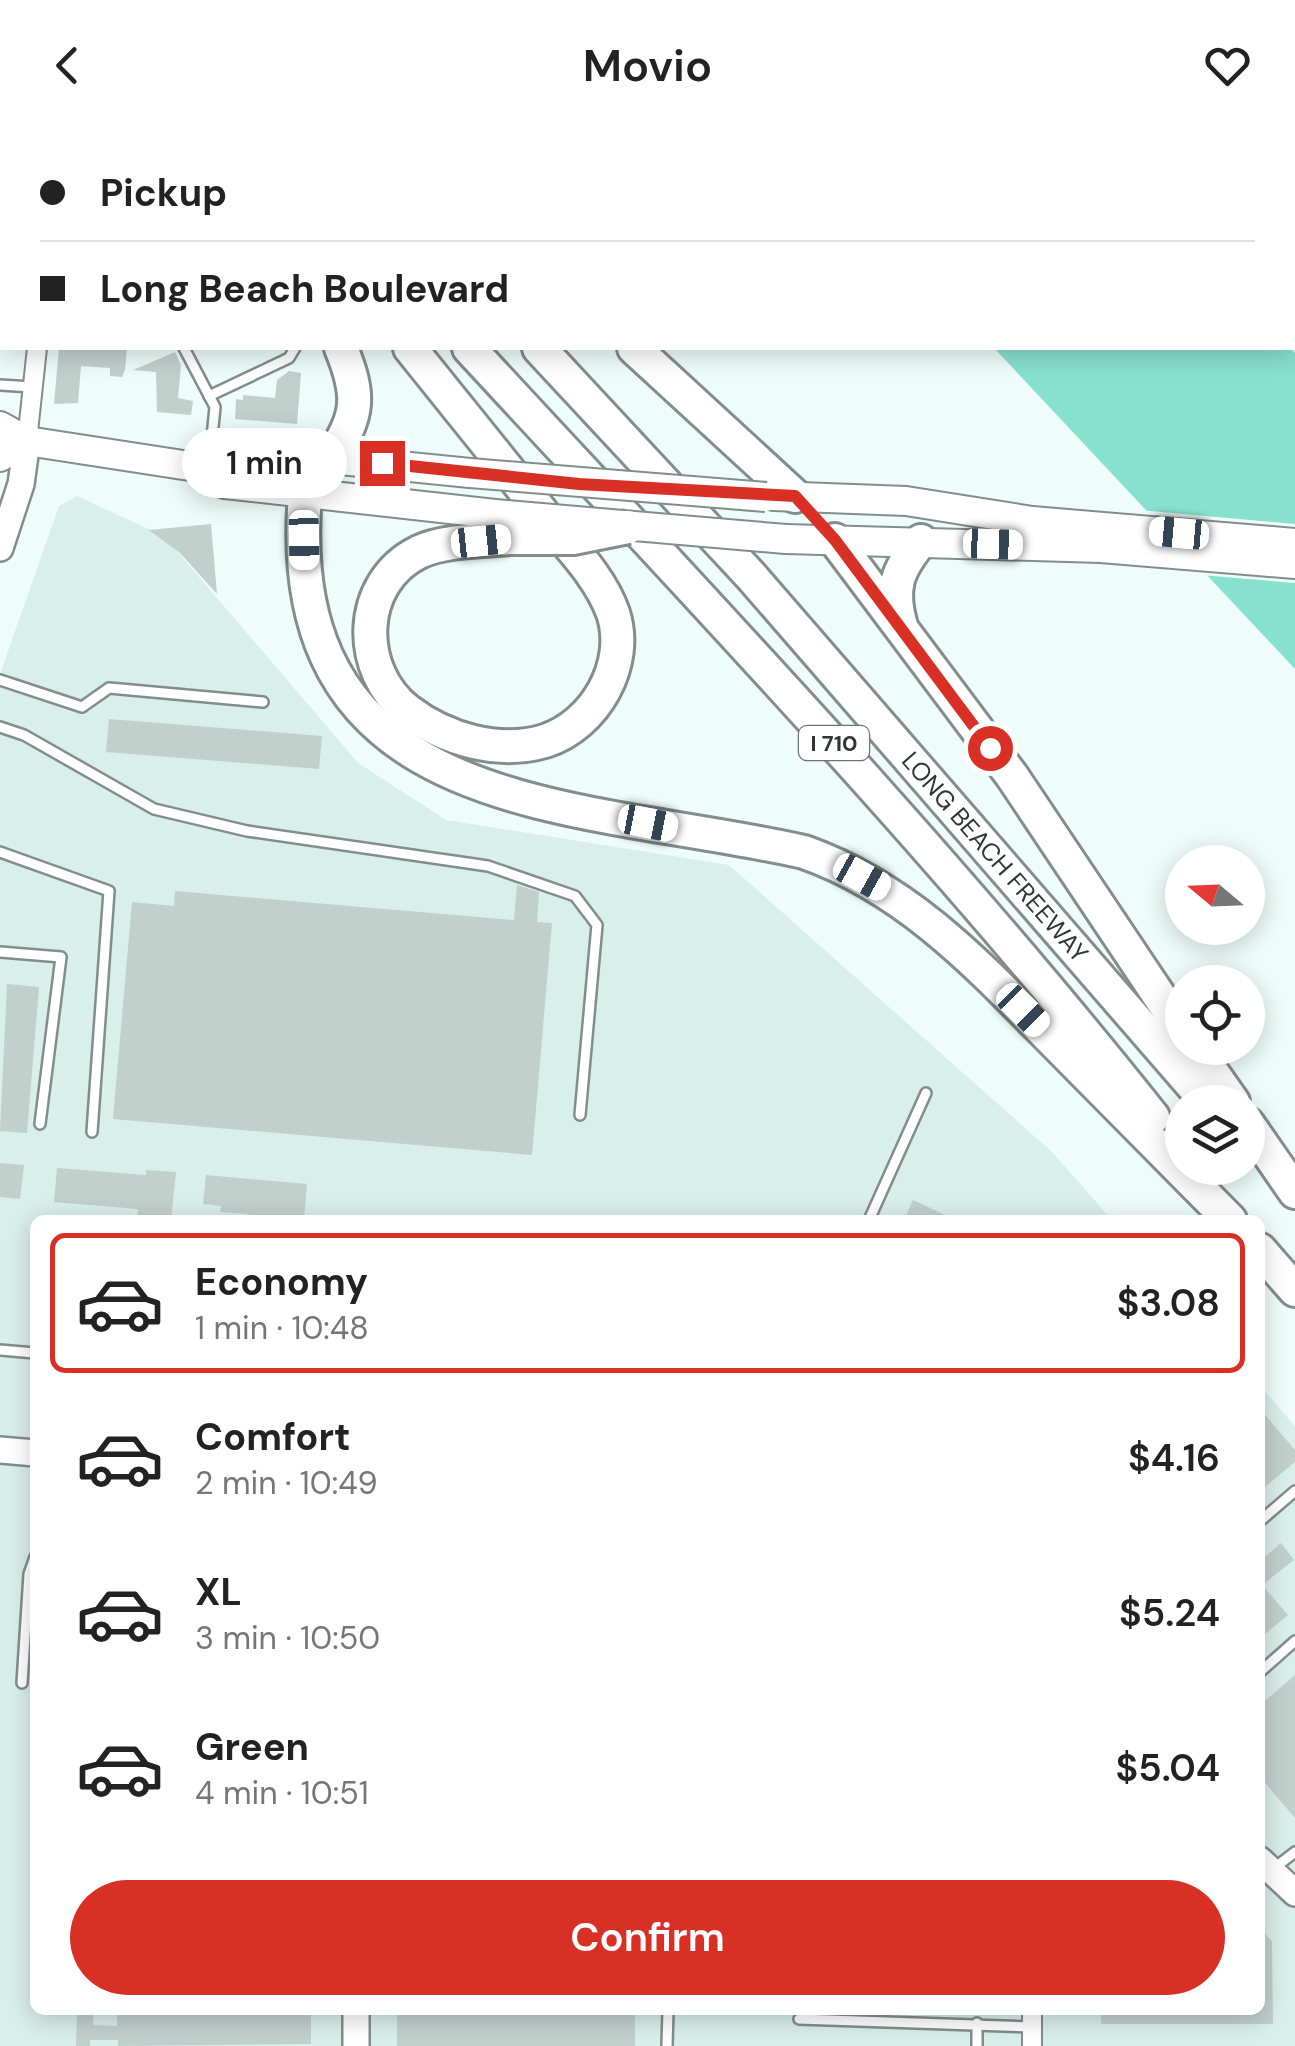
<!DOCTYPE html>
<meta charset="utf-8">
<style>
body{margin:0;font-family:"DM Sans",sans-serif;background:#f2f2f2;color:#222;height:100vh;display:flex;flex-direction:column;font-size:38px;white-space:nowrap}
*{box-sizing:border-box;margin:0}
p{font-size:32px;color:#767676}
.icon{flex:none;width:55px;height:55px;fill:none;stroke:currentColor;stroke-width:2;stroke-linecap:round;stroke-linejoin:round}
.map{position:relative;flex:1;overflow:hidden}
.panel{position:absolute;left:30px;top:1085px;width:1235px;height:800px;display:flex;flex-direction:column;background:#fff;border-radius:15px;box-shadow:0 5px 25px #0003}
.panel>*{flex:none}
.banner{position:absolute;left:0px;top:0px;width:1295px;height:220px;box-shadow:0 5px 25px #0003;display:grid;align-content:center;height:220px;padding:0 40px;background:#fff}
.needle{width:65px;rotate:289deg}
.controls{position:absolute;left:1165px;top:715px;display:grid;gap:20px}
.controls a{display:grid;place-items:center;width:100px;height:100px;border-radius:50%;background:#fff;box-shadow:0 5px 25px #0003;font-size:50px}
.end{position:absolute;width:45px;height:45px;margin:-22px;border:12px solid #d93025;background:#fff;box-shadow:0 0 0 5px #fff}
.from{border-radius:50%}
.bubble{position:absolute;height:70px;border-radius:35px;background:#fff;box-shadow:0 5px 25px #0003;font-size:32px;font-weight:600;line-height:70px;text-align:center}
.car{position:absolute;width:30px;height:60px;margin:-30px -15px;border-radius:12px;box-shadow:0 0 8px 2px #0007;background:linear-gradient(#fff 24%,#345 0 40%,#fff 0 76%,#345 0 86%,#fff 0)}
.banner b{display:flex;align-items:center;gap:35px;height:95px;font-size:38px}
.banner b+b{border-top:2px solid #e0e0e0}
.banner i{width:25px;height:25px;background:#222}
ul{padding:18px 0 0;list-style:none}
li{display:flex;align-items:center;gap:30px;height:140px;margin:0 20px 15px;padding:0 20px;border:5px solid transparent;border-radius:15px}
li div{flex:1}
li b{display:block;font-size:38px}
li em{font-style:normal;font-weight:600}
li.active{border-color:#d93025}
li>.icon{width:90px;height:90px;stroke-width:1.5}
.cta{display:flex;gap:20px;margin-top:auto;padding:20px 40px}
.cta a{flex:1;height:115px;border-radius:60px;background:#d93025;color:#fff;font-size:40px;font-weight:600;line-height:115px;text-align:center}
header{display:flex;justify-content:space-between;align-items:center;height:130px;padding:0 40px;background:#fff;font-size:45px;font-weight:600}
.map>svg:first-child{display:block}
.built{fill:#d9efea}
.green{fill:#bbf1e5}
.water{fill:#87e1cf}
.pier{fill:#eefdf9}
.building{fill:#c2d0cc}
.lines{fill:none;stroke-linecap:round;stroke-linejoin:round}
.lane-casing{stroke:#818e8b;stroke-width:14}
.street-casing{stroke:#818e8b;stroke-width:22}
.secondary-casing{stroke:#818e8b;stroke-width:30}
.primary-casing{stroke:#818e8b;stroke-width:32}
.highway-casing{stroke:#818e8b;stroke-width:38}
.path{stroke:#b1bdba;stroke-width:2.5;stroke-dasharray:5 5;stroke-linecap:butt}
.lane{stroke:#fff;stroke-width:9}
.street{stroke:#fff;stroke-width:18}
.secondary{stroke:#fff;stroke-width:25}
.primary{stroke:#fff;stroke-width:28}
.highway{stroke:#fff;stroke-width:32}
.primary-bridge-casing{stroke:#818e8b;stroke-width:32;stroke-linecap:butt}
.highway-bridge-casing{stroke:#818e8b;stroke-width:38;stroke-linecap:butt}
.primary-bridge{stroke:#fff;stroke-width:28}
.highway-bridge{stroke:#fff;stroke-width:32}
.route{stroke:#d93025;stroke-width:12}
.labels{text-anchor:middle;dominant-baseline:central;stroke-width:8;stroke-linejoin:round;paint-order:stroke}
.shield{fill:#fff;stroke:#6f7272;stroke-width:2.5}
.shield-label{font-size:22px;font-weight:bold;fill:#313635}
.street-label{font-size:25px;fill:#313635;stroke:#fff}
</style>
<header><svg class="icon" aria-label="back" viewBox="0 0 24 24"><path d="M15 5l-7 7 7 7"/></svg>Movio<svg class="icon" aria-label="heart" viewBox="0 0 24 24"><path d="M12 20l-8-8c-3-5 5-10 8-4 3-6 11-1 8 4z"/></svg></header>
<div class="map">
<svg width="1295" height="1916" viewBox="0 0 1295 1916">
<rect width="100%" height="100%" fill="#eefdf9"/>
<path class="built" d="M77,366L164,406L358,633L446,690L729,735L1052,1022L1112,1090H35V1880H1260V1256L1295,1296V1916H0V544L59,376Z"/>
<path class="green" d="M1154,0H1295V151L1292,2Z"/>
<g class="water">
<path d="M792,0H1088L1091,2H794Z"/>
<path d="M994,218H1290L1295,223V539Z"/>
</g>
<path class="pier" d="M1139,380L1295,394V453L1200,445Z"/>
<g class="building">
<path d="M59,218H127L125,240L122,247L110,246V238L81,236L78,273L54,274Z"/>
<path d="M175,222L181,235L178,268L193,271L191,285L157,282L156,242L133,240Z"/>
<path d="M289,241L301,243L297,294L235,289L236,269L243,270V265L275,268L277,250Z"/>
<path d="M211,394L217,464L180,423L149,400Z"/>
<path d="M109,589L322,606L319,639L106,622Z"/>
<path d="M517,755L539,762L537,792L552,793L532,1025L113,989L132,772L174,776L175,761L514,790Z"/>
<path d="M7,854L39,857L27,1003L0,1001Z"/>
<path d="M0,1033L24,1035L20,1069L0,1067Z"/>
<path d="M57,1038L146,1045V1040L176,1042L171,1090H137L138,1079L54,1072Z"/>
<path d="M206,1045L307,1054L304,1090H248L249,1084L220,1082L221,1076L203,1074Z"/>
<path d="M913,1070L956,1090H904Z"/>
<path d="M1260,1279L1295,1320V1332L1260,1361Z"/>
<path d="M1281,1413L1294,1430L1262,1455L1288,1485L1260,1508V1431Z"/>
<path d="M1295,1545V1688L1260,1647V1575Z"/>
<path d="M1260,1799L1272,1811L1273,1894H1101V1880H1260Z"/>
<path d="M77,1880H94L93,1895L117,1896V1880H311V1914L118,1916V1910H90V1916H76Z"/>
<rect x="397" y="1880" width="238" height="36"/>
</g>
<g class="lines">
<defs>
<g id="lane">
<path d="M124,0L126,2"/>
<path d="M0,192L2,193"/>
<path d="M184,218L215,277L210,327"/>
<path d="M0,255L32,257"/>
<path d="M209,266L289,228L295,218"/>
<path d="M0,550L82,577L109,558L263,572"/>
<path d="M0,597L24,605L154,679L247,701L488,736L575,766L597,795L580,985"/>
<path d="M0,722L109,761L92,1002"/>
<path d="M0,822L61,827L40,994"/>
<path d="M869,1090L926,963"/>
<path d="M0,1220L35,1223"/>
<path d="M1260,1391L1295,1361"/>
<path d="M1260,1542L1295,1511"/>
<path d="M22,1553L29,1444L35,1427"/>
<path d="M1273,1739L1295,1722"/>
<path d="M799,1889L1032,1897"/>
<path d="M667,1916L668,1880"/>
<path d="M977,1916V1893"/>
</g>
<g id="street">
<path d="M104,2L105,0"/>
<path d="M27,311L37,218"/>
<path d="M1032,1916V1880"/>
</g>
<g id="secondary">
<path d="M0,418L21,354L27,311"/>
<path d="M0,1320L35,1323"/>
<path d="M1260,1730L1295,1763"/>
<path d="M356,1880V1916"/>
</g>
<g id="primary">
<path d="M0,296L27,311L209,339L225,354L495,384"/>
<path d="M0,327L27,311"/>
<path d="M209,339L230,319L470,343"/>
<path d="M774,366L906,371L1032,391L1295,413"/>
<path d="M786,409L1101,418L1295,434"/>
</g>
<g id="highway">
<path d="M191,0L193,2"/>
<path d="M240,0L242,2"/>
<path d="M265,0L268,2"/>
<path d="M335,0L337,2"/>
<path d="M393,0L395,2"/>
<path d="M410,218C454,273 499,328 543,384C567,414 600,446 613,483C630,534 595,595 545,611C498,625 445,609 408,581C356,541 356,453 419,422C445,410 481,411 509,408"/>
<path d="M469,218C702,470 939,718 1153,987"/>
<path d="M539,218L751,446L1207,972"/>
<path d="M634,218L795,366"/>
<path d="M331,327C360,286 360,264 341,218"/>
<path d="M305,365C278,689 576,671 804,722C909,759 980,837 1057,915C1115,973 1172,1032 1230,1090"/>
<path d="M835,410L1012,646L1182,900"/>
<path d="M901,496C890,458 897,440 921,411"/>
<path d="M1195,918L1233,972"/>
<path d="M1248,994L1295,1062"/>
<path d="M1260,1120L1295,1160"/>
</g>
</defs>
<use href="#lane" class="lane-casing"/>
<use href="#street" class="street-casing"/>
<use href="#secondary" class="secondary-casing"/>
<use href="#primary" class="primary-casing"/>
<use href="#highway" class="highway-casing"/>
<g class="path">
<path d="M1144,0L1147,2"/>
<path d="M1292,158L1295,160"/>
</g>
<use href="#lane" class="lane"/>
<use href="#street" class="street"/>
<use href="#secondary" class="secondary"/>
<use href="#primary" class="primary"/>
<use href="#highway" class="highway"/>
<defs>
<g id="primary-bridge">
<path d="M470,343L766,367"/>
<path d="M495,384L786,409"/>
</g>
<path id="highway-bridge" d="M509,408H573L628,397"/>
</defs>
<use href="#primary-bridge" class="primary-bridge-casing"/>
<use href="#highway-bridge" class="highway-bridge-casing"/>
<use href="#primary-bridge" class="primary-bridge"/>
<use href="#highway-bridge" class="highway-bridge"/>
</g>
<g class="lines">
<path class="route" d="M382,333L579,354L795,366L835,410L990,618"/>
</g>
<g class="labels">
<rect class="shield" x="799" y="596" width="70" height="34" rx="8"/>
<g class="shield-label">
<text x="834" y="613">I 710</text>
</g>
<g class="street-label">
<text transform="translate(995 727) rotate(49)">LONG BEACH FREEWAY</text>
</g>
</g>
</svg>
<div class="controls">
<a><svg class="needle" viewBox="-14 -14 28 28"><path d="M0-13l5 13h-10z" fill="#e53935"/><path d="M0 13l5-13h-10z" fill="#767676"/></svg></a>
<a><svg class="icon" aria-label="locate" viewBox="0 0 24 24"><circle cx="12" cy="12" r="6"/><path d="M12 2v4M12 18v4M2 12h4M18 12h4"/></svg></a>
<a><svg class="icon" aria-label="layers" viewBox="0 0 24 24"><path d="M12 4l9 5-9 5-9-5zM3 14l9 5 9-5"/></svg></a>
</div>
<i class="end from" style="left:990px;top:618px"></i>
<i class="end" style="left:382px;top:333px"></i>
<div class="bubble" style="left:182px;top:298px;width:165px">1 min</div>
<i class="car" style="left:1179px;top:403px;rotate:275deg"></i>
<i class="car" style="left:304px;top:410px;rotate:179deg"></i>
<i class="car" style="left:481px;top:411px;rotate:84deg"></i>
<i class="car" style="left:993px;top:414px;rotate:92deg"></i>
<i class="car" style="left:648px;top:693px;rotate:101deg"></i>
<i class="car" style="left:862px;top:747px;rotate:119deg"></i>
<i class="car" style="left:1023px;top:880px;rotate:135deg"></i>
<div class="banner">
<b><i class="from"></i>Pickup</b>
<b><i></i>Long Beach Boulevard</b>
</div>
<section class="panel">
<ul>
<li class="active"><svg class="icon" aria-label="car" viewBox="0 0 24 24"><path d="M5 17H2v-5l4-1 3-4h7l3 4 3 1v5h-3M9 17h6M6 11h13"/><circle cx="7" cy="17" r="2"/><circle cx="17" cy="17" r="2"/></svg><div><b>Economy</b><p>1 min · 10:48</p></div><em>$3.08</em></li>
<li><svg class="icon" aria-label="car" viewBox="0 0 24 24"><path d="M5 17H2v-5l4-1 3-4h7l3 4 3 1v5h-3M9 17h6M6 11h13"/><circle cx="7" cy="17" r="2"/><circle cx="17" cy="17" r="2"/></svg><div><b>Comfort</b><p>2 min · 10:49</p></div><em>$4.16</em></li>
<li><svg class="icon" aria-label="car" viewBox="0 0 24 24"><path d="M5 17H2v-5l4-1 3-4h7l3 4 3 1v5h-3M9 17h6M6 11h13"/><circle cx="7" cy="17" r="2"/><circle cx="17" cy="17" r="2"/></svg><div><b>XL</b><p>3 min · 10:50</p></div><em>$5.24</em></li>
<li><svg class="icon" aria-label="car" viewBox="0 0 24 24"><path d="M5 17H2v-5l4-1 3-4h7l3 4 3 1v5h-3M9 17h6M6 11h13"/><circle cx="7" cy="17" r="2"/><circle cx="17" cy="17" r="2"/></svg><div><b>Green</b><p>4 min · 10:51</p></div><em>$5.04</em></li>
</ul>
<div class="cta"><a>Confirm</a></div>
</section>
</div>
